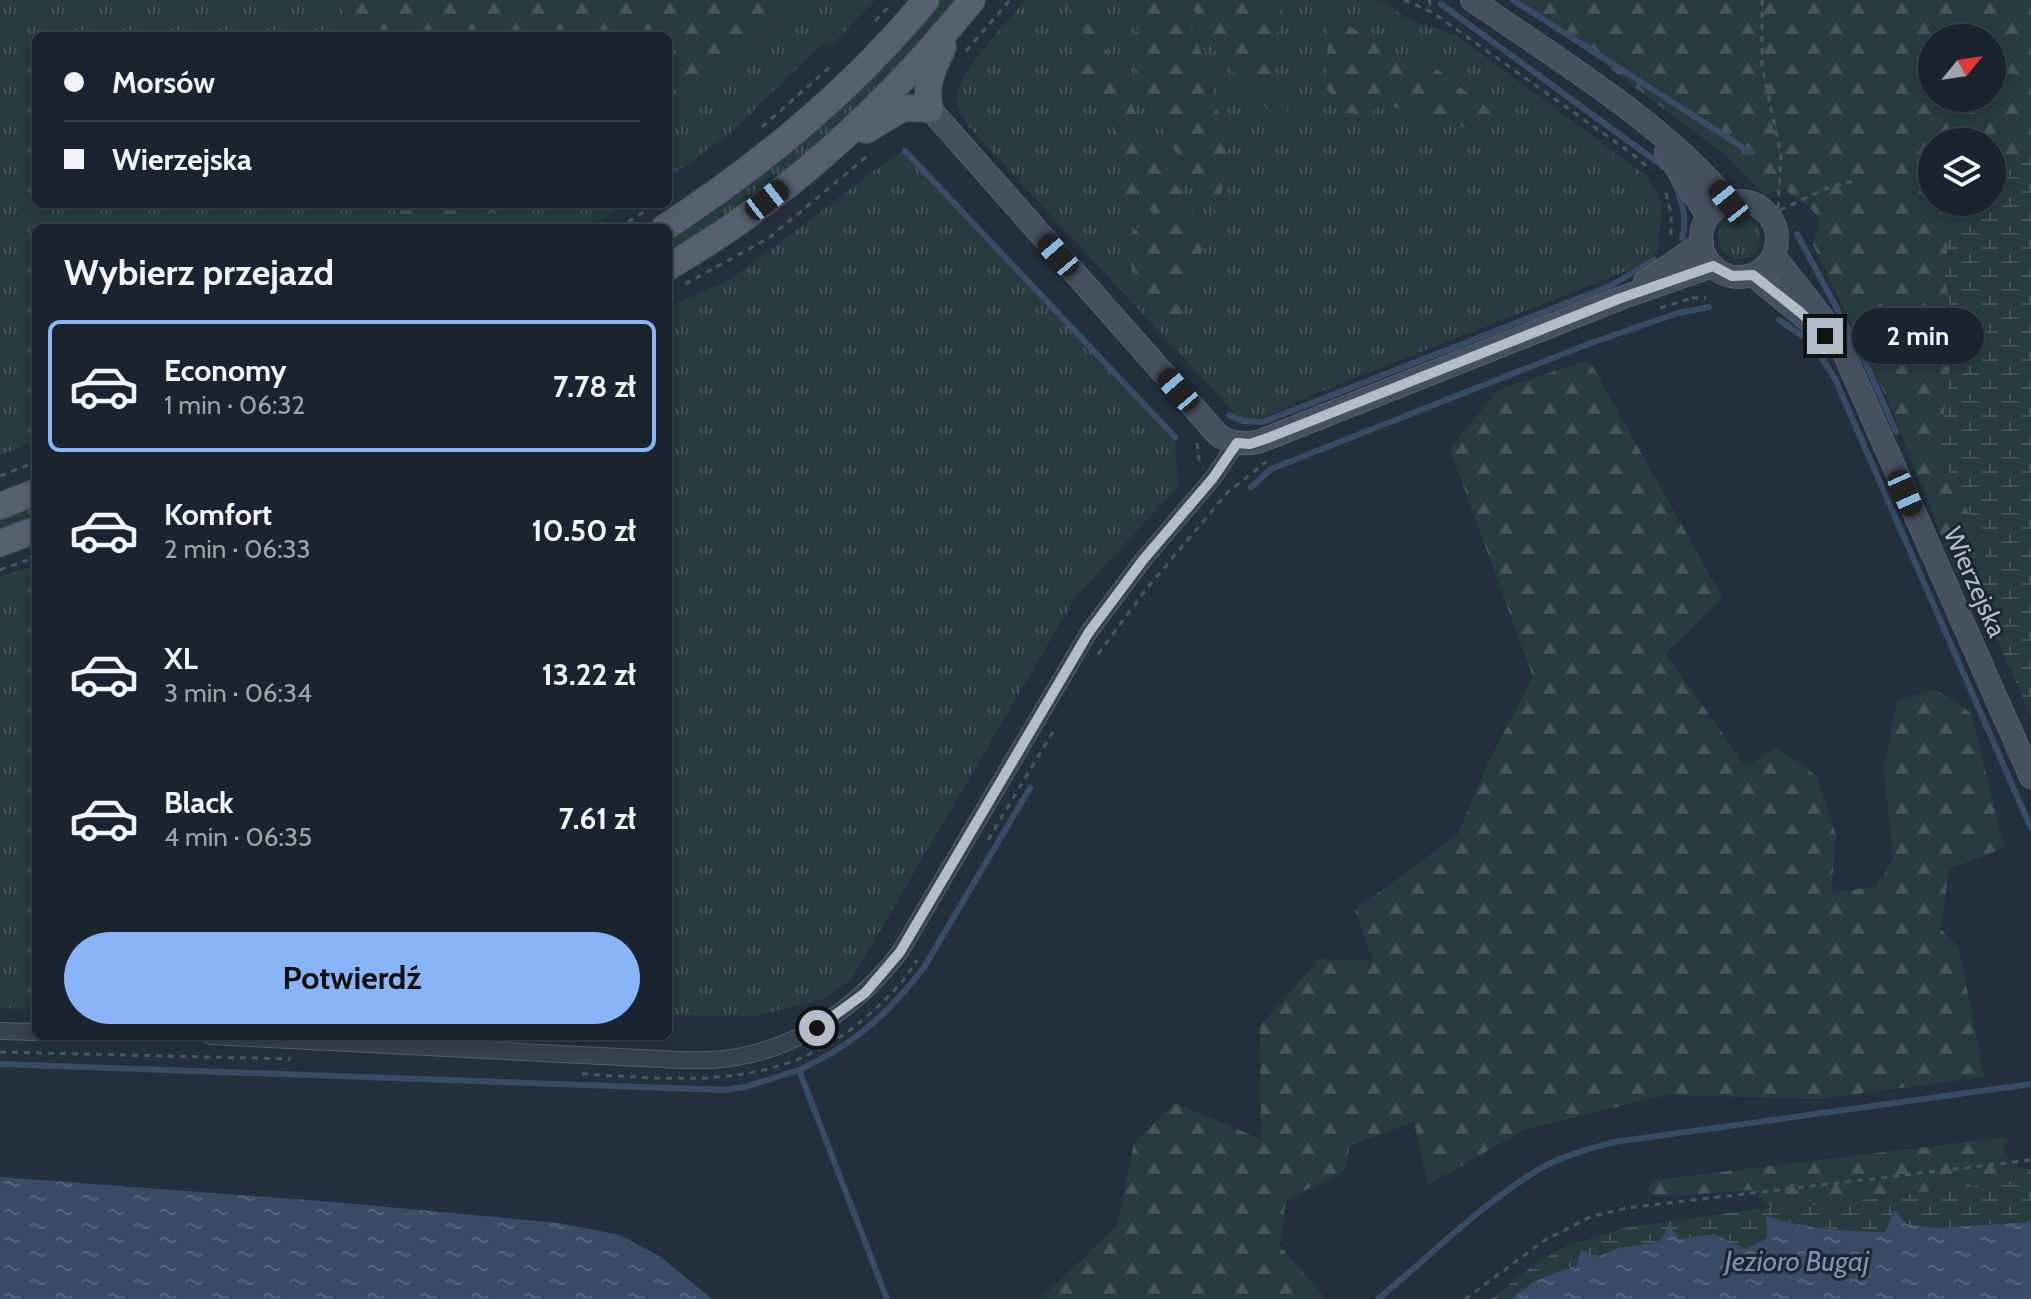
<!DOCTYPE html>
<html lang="pl">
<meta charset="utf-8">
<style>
body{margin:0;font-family:Cabin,sans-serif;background:#242b36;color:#f1f3f6;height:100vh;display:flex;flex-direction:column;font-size:30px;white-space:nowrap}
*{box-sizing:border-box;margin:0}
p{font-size:26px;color:#a0a4aa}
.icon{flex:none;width:44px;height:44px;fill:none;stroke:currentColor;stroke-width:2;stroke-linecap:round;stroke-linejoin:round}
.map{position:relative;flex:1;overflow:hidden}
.sheet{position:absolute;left:32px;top:224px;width:640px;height:816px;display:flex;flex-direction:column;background:#1b232e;border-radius:12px;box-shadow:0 4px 12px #0003,0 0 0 2px #39404a}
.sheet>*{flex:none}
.hud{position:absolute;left:32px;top:32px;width:640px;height:176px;border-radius:12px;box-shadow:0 4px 12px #0003,0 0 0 2px #39404a;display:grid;align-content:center;height:176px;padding:0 32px;background:#1b232e}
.needle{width:52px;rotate:60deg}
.buttons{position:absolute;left:1918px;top:24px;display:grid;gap:16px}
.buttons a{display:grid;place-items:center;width:88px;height:88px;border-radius:50%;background:#1b232e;box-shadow:0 4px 12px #0003,0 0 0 2px #39404a;font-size:40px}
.end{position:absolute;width:36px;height:36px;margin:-18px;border:10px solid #b4bcc9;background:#111;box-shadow:0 0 0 4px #111}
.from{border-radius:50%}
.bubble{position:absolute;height:56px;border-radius:28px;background:#1b232e;box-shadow:0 4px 12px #0003,0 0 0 2px #39404a;font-size:26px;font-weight:800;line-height:56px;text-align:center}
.car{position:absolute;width:24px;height:48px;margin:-24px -12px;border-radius:10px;box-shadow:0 0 6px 2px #0007;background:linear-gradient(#222 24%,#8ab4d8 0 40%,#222 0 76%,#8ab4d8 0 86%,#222 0)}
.hud b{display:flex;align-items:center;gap:28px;height:76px;font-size:30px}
.hud b+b{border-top:2px solid #39404a}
.hud i{width:20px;height:20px;background:#f1f3f6}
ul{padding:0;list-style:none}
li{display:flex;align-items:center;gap:24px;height:132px;margin:0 16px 12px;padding:0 16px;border:4px solid transparent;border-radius:12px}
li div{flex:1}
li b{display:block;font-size:30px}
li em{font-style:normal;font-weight:800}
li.active{border-color:#8ab4f8}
li>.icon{width:72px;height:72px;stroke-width:1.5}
h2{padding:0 32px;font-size:36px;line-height:96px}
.action{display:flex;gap:16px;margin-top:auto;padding:16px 32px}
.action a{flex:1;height:92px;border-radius:48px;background:#8ab4f8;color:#111;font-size:32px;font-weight:800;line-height:92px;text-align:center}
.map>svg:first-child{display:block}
.grass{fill:url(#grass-tufts)}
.forest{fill:url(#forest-firs);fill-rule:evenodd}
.wetland{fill:url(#wetland-marsh)}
.water{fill:url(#water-ripples)}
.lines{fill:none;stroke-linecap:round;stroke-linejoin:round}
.stream{stroke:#394c67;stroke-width:6}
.street-casing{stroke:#565f6c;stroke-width:18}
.secondary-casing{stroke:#565f6c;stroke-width:24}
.primary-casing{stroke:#414a57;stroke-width:28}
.path{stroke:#44595c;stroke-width:3;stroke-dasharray:6 6;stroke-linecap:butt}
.street{stroke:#38414e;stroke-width:16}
.secondary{stroke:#465061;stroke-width:22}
.primary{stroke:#56606e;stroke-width:26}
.route{stroke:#b4bcc9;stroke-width:10}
.labels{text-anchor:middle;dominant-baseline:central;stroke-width:6;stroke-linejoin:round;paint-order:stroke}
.street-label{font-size:26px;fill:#b4bcc9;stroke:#1d2633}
.water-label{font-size:28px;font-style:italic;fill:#7c92b1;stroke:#1d2633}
</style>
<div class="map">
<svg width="2031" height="1299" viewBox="0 0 2031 1299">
<defs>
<pattern id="grass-tufts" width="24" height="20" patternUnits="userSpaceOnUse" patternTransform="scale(2)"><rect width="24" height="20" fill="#263c3f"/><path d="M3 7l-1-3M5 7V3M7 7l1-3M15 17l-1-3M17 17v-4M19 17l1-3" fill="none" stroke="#435659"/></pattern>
<pattern id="forest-firs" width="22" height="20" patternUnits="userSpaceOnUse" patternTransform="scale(2)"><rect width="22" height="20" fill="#263c3f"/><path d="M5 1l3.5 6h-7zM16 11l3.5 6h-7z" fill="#435659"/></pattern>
<pattern id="wetland-marsh" width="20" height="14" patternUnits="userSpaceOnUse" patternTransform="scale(2)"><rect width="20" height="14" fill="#263c3f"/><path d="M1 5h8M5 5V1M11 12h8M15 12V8" fill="none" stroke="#435659"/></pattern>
<pattern id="water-ripples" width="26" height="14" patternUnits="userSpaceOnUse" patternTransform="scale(2)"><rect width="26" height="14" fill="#394c67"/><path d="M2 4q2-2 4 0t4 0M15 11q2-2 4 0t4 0" fill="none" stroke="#53647b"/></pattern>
</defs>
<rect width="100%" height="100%" fill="#242f3e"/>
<g class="grass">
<path d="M0,0H339L349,36H36V204H393L399,228H36V441L0,455Z"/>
<path d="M806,0H875L835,42L819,47L730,133L668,178V115Z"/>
<path d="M940,0H957C876,99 777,186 668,253V241C770,181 865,91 940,0Z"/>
<path d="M1025,0H1380L1410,20L1456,35L1646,176L1662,202L1658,252L1647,263L1314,394L1250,424L1234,412L968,126C965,119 958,110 957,103C955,71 1007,25 1025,0Z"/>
<path d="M905,151L1175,437L1178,486L1075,598L851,980L821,1000L755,1016L668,1015V307L725,282L754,263L884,163Z"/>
<path d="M509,204H629L584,228H459Z"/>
<circle cx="1739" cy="238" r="21"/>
<path d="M36,505V518L0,531V519Z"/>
<path d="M36,565V1009L0,1008V577Z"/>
</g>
<g class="forest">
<path d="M339,0H806L668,115V36H349Z"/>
<path d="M1069,0H1093L1107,52L1143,128L1204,232L1203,247L1175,330L1149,298L1119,244L1153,214L1139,190L1122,204L1108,200L1116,178L1129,170L1095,83L1075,78L1068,54L1084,35L1086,23L1078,19L1065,3Z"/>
<path d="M1149,0H1166L1185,15L1211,75L1212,102L1230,132L1219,214L1205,200L1164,132L1131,61L1133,41Z"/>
<path d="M1189,0H1285C1271,55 1265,67 1292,120L1281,124L1217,54Z"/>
<path d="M1519,0H2031V387L1966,227L1948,241L1945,276L1955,333L1939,451L1987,552L1976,575L1957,576L1888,400L1813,245L1820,219L1808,206L1783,189L1765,195L1724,154ZM1932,38H1992V98H1932ZM1932,142H1992V202H1932Z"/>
<path d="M1330,15L1395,53L1438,70L1495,114L1491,125L1466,128L1382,104L1367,115L1345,113L1325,87Z"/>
<path d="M393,204H509L459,228H399Z"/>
<path d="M1589,360L1722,597L1666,654L1746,767L1776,747L1817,776L1836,836L1831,892L1876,887L1893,858L1884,770L1897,700L1935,689L1971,713L2004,848L1949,869L1941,929L1959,948L1984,1077L1818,1099L1667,1095L1525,1129L1428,1185L1414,1122L1350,1145L1344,1171L1286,1200L1280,1246L1326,1299H1040L1117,1226L1134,1143L1175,1103L1261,1139L1260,1026L1319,959L1373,961L1355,910L1458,834L1487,765L1533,677L1450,449L1498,390Z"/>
<path d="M2008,1137L2003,1153L2020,1169H2031V1179L1820,1205L1771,1207L1753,1190L1657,1197L1647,1190L1655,1180Z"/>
</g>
<g class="wetland">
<path d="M2031,142V717L1980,599L1976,575L1987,552L1939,451L1955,333L1945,276L1948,240L1966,226L1985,202H1992V193Z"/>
<path d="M2031,1179V1222L1936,1228L1906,1224L1886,1232H1852L1788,1222L1766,1216L1767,1238L1746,1249L1714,1234L1618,1248L1533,1282L1512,1299H1491L1532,1266L1566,1246L1624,1228L1771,1207L1820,1205Z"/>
</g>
<g class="water">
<path d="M0,1177L334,1202L559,1223L620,1235L661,1257L712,1299H0Z"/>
<path d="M1895,1210L1906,1224L1936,1228L2031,1222V1299H1512L1533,1282L1577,1265L1581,1249L1597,1257L1618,1248L1660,1242L1669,1225L1679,1239L1714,1234L1746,1249L1767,1238L1766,1216C1804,1228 1845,1232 1885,1232Z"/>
</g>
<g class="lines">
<g class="stream">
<path d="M1513,0L1750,152"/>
<path d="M1441,4L1664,167"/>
<path d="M905,151L1175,437"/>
<path d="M1674,183C1682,200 1688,220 1682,238"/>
<path d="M1797,234L1866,363L1896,432"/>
<path d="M1779,320L1812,342L1835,379L2031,828"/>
<path d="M1229,415L1243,421L1263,422L1610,286L1654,260"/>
<path d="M1251,487L1271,469L1591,343L1678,313L1709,307"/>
<path d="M0,1064L724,1090L745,1087L799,1070L887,1299"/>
<path d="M799,1070C853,1045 886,1016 923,969L1030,788"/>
<path d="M1378,1299C1430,1256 1480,1205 1538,1170C1561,1156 1588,1149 1614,1142L2031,1084"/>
</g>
<defs>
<g id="street">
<path d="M0,1031L36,1032"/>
<path d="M210,1036L660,1059C677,1060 694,1061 710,1060C788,1056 854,1012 900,952L1089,632L1143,560L1213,478L1237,443"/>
</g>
<g id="secondary">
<path d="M1472,0C1556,58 1665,124 1729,202"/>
<path d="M930,109L1218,435C1230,443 1243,445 1258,442L1621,298L1713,266"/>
<path d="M1666,152L1708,216"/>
<circle cx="1739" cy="239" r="38"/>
<path d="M1774,256L1829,326L1839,342L2031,777"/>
<path d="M1753,275L1814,325"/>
<path d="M1645,282L1702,243"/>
</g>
<g id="primary">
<path d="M866,130L903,108L930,109C924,83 933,70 943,47"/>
<path d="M664,228C762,164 852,90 926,0"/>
<path d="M668,267C785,200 888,104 972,0"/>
<path d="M0,506L36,492"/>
<path d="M0,543L36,530"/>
</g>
</defs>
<use href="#street" class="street-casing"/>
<use href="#secondary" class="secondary-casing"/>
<use href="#primary" class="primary-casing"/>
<g class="path">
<path d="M1404,0L1432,12L1631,153L1651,170"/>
<path d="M1429,0L1432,12"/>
<path d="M1762,0V66L1781,155L1778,211"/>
<path d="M875,21L892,3"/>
<path d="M966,51L1010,0"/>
<path d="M762,127L831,66"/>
<path d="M1666,193L1671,214V240"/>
<path d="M1769,215L1830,187L1854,181"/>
<path d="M618,228L650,208"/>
<path d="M685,284L769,238L871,153"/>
<path d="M668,294L679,288"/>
<path d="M1692,298H1706"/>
<path d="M1660,308L1692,298V296"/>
<path d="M1197,443L1200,467"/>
<path d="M0,476L36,462"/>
<path d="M0,570L36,557"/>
<path d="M1098,654L1148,587L1228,492L1266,462"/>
<path d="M988,840L1054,730"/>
<path d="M0,1052L291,1059"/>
<path d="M582,1074C691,1080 785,1092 873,1011C889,996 906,980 917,960"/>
<path d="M1465,1299L1545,1240L1590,1217L1626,1208L2031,1160"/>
</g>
<use href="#street" class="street"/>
<use href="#secondary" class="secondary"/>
<use href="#primary" class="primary"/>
</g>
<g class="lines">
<path class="route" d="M817,1028L865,993L900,952L1089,632L1143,560L1213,478L1237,443L1250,444L1268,438L1621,298L1713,266L1732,276L1753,275L1800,312L1825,336"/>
</g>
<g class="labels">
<g class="street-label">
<text transform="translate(1975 582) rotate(66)">Wierzejska</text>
</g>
<g class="water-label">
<text x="1797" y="1261">Jezioro Bugaj</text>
</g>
</g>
</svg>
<div class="buttons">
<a><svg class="needle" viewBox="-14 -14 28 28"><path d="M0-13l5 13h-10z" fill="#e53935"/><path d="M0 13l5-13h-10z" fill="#a0a4aa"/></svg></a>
<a><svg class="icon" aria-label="layers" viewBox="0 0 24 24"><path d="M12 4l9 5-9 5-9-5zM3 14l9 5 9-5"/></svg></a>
</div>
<i class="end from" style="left:817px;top:1028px"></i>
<i class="end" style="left:1825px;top:336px"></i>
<div class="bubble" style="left:1852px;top:308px;width:132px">2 min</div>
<i class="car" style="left:767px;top:200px;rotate:52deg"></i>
<i class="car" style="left:1729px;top:202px;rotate:321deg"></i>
<i class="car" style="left:1058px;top:255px;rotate:319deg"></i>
<i class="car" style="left:1178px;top:390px;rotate:319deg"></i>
<i class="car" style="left:1905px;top:493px;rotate:156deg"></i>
<div class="hud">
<b><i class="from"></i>Morsów</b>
<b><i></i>Wierzejska</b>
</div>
<section class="sheet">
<h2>Wybierz przejazd</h2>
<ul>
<li class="active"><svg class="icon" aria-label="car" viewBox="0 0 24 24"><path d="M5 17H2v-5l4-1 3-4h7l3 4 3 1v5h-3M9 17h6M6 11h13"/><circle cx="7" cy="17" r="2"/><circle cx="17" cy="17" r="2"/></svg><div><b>Economy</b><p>1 min · 06:32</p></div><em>7.78 zł</em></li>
<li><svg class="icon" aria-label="car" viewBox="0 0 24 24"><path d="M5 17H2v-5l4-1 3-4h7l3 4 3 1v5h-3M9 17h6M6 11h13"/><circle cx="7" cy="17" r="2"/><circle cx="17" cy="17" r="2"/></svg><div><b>Komfort</b><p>2 min · 06:33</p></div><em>10.50 zł</em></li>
<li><svg class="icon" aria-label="car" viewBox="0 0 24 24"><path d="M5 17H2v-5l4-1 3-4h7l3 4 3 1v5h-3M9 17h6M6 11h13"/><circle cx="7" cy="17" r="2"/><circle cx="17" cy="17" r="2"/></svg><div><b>XL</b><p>3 min · 06:34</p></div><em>13.22 zł</em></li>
<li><svg class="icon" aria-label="car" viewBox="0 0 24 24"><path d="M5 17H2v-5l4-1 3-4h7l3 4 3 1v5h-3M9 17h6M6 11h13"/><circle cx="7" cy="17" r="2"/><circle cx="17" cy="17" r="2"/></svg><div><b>Black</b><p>4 min · 06:35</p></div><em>7.61 zł</em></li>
</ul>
<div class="action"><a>Potwierdź</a></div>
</section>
</div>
